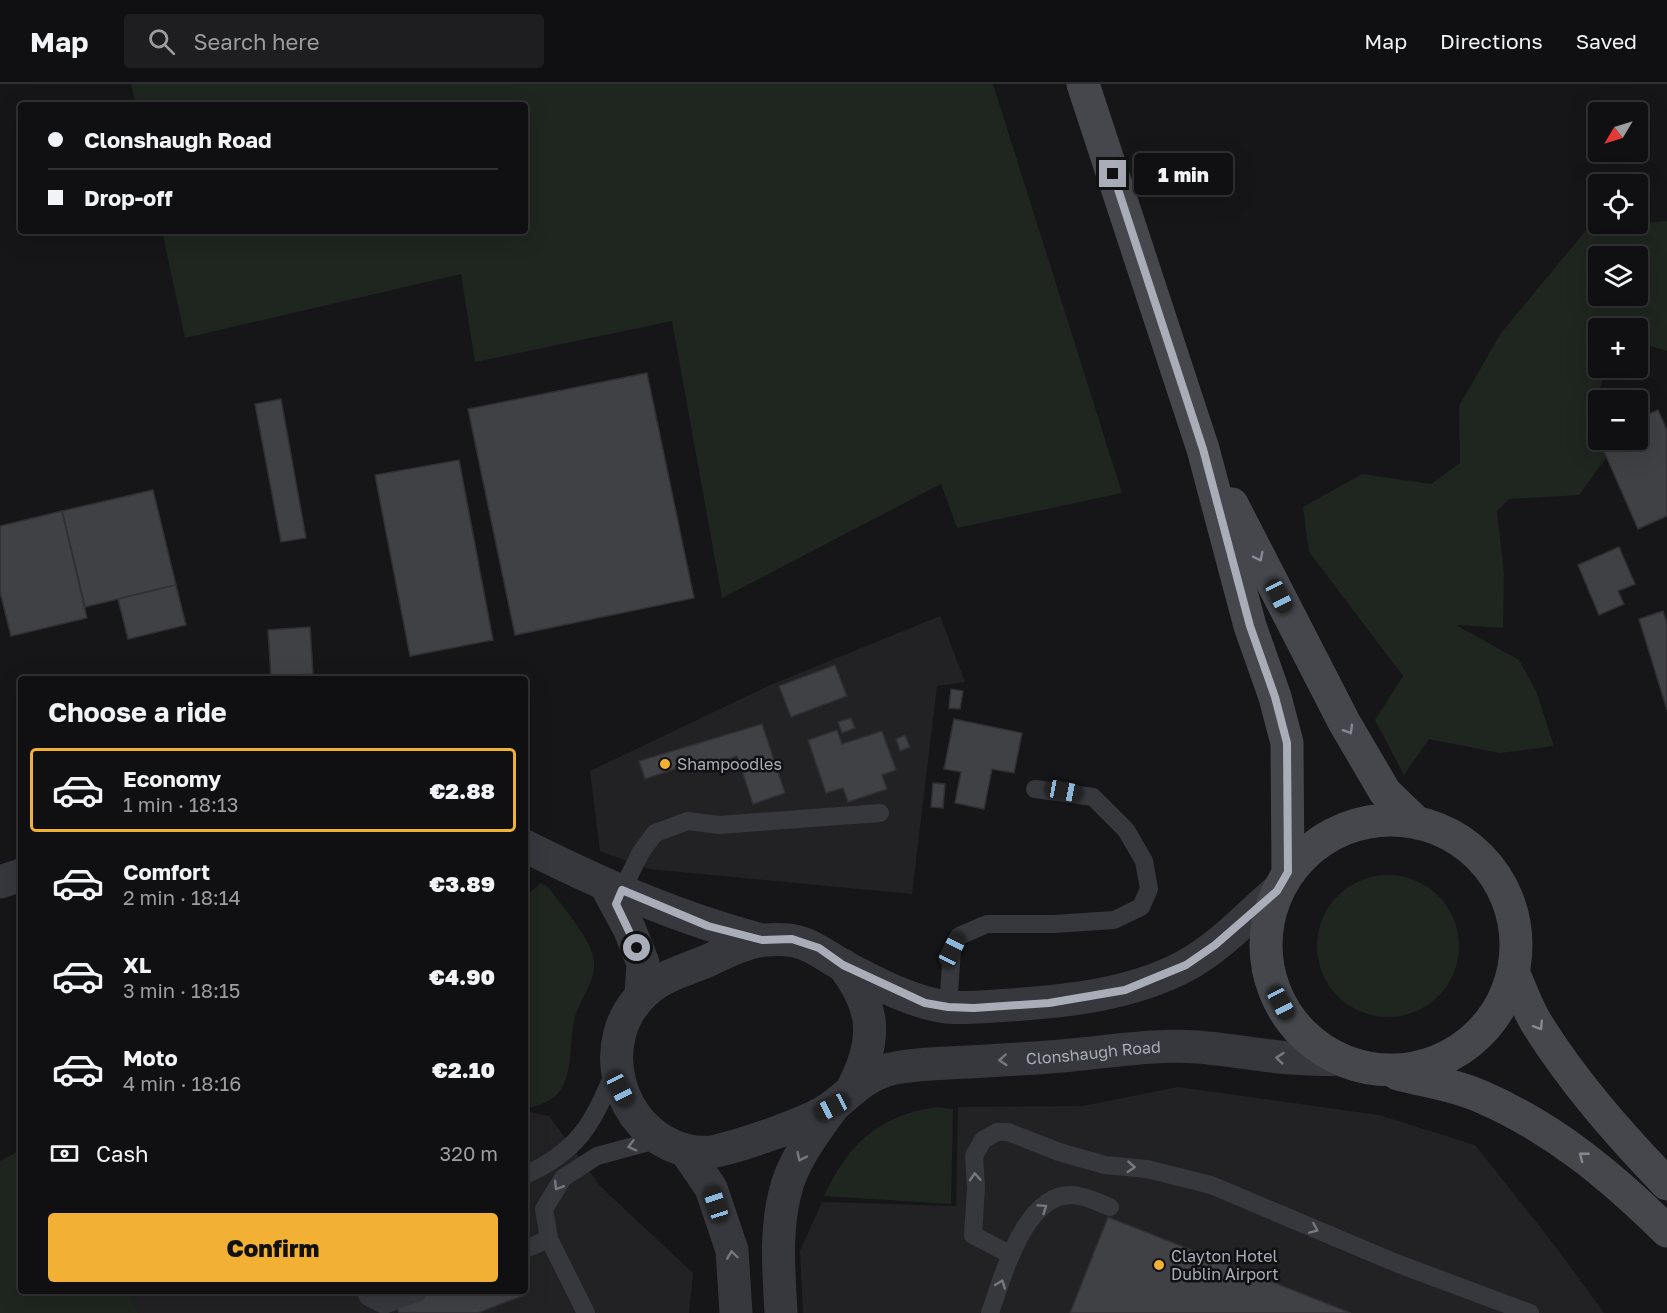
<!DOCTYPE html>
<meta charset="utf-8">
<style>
body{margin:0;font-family:"Golos Text",sans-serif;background:#1e1e20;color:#f1f3f6;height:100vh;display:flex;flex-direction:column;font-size:22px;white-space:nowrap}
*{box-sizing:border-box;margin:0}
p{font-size:20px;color:#9c9d9f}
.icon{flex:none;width:33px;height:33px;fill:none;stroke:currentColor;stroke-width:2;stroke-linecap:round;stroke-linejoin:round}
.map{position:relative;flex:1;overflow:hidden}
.details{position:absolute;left:18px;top:592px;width:510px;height:618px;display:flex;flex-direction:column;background:#101012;border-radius:6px;box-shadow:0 6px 24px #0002,0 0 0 2px #303032}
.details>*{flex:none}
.hud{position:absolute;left:18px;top:18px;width:510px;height:132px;border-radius:6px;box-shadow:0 6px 24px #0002,0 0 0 2px #303032;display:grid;align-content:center;height:132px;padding:0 30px;background:#101012}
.needle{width:39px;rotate:232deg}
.controls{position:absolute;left:1588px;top:18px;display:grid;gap:12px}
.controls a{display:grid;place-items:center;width:60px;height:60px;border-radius:6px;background:#101012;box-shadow:0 6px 24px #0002,0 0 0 2px #303032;font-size:30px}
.end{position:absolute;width:27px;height:27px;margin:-14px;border:8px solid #a8adb8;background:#111;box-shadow:0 0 0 3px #111}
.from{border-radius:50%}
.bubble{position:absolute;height:42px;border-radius:6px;background:#101012;box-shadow:0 6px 24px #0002,0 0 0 2px #303032;font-size:20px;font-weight:800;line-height:42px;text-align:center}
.car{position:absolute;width:18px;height:36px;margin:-18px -9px;border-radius:8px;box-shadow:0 0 4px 2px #0007;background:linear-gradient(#222 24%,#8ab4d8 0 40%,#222 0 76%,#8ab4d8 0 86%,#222 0)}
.hud b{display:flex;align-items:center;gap:21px;height:57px;font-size:22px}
.hud b+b{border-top:2px solid #303032}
.hud i{width:15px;height:15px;background:#f1f3f6}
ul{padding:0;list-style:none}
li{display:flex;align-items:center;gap:18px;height:84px;margin:0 12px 9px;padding:0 18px;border:3px solid transparent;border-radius:6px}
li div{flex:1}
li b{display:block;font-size:22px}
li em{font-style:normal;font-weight:800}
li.selected{border-color:#f2b134}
li>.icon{width:54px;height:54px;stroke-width:1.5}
h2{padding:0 30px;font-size:27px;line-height:72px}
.pay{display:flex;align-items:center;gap:15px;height:66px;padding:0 30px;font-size:22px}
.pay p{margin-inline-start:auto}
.cta{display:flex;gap:12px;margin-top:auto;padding:12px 30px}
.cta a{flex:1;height:69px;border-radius:6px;background:#f2b134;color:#111;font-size:24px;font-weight:800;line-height:69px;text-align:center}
header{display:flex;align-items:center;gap:36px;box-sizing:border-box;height:84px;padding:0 30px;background:#101012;border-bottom:2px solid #303032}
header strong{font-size:28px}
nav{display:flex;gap:33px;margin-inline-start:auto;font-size:21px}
.search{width:420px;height:54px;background:#1e1e20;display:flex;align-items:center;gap:15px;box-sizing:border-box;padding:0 21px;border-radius:6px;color:#9c9d9f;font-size:22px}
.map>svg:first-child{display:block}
.built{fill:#222225}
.green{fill:#1e261f;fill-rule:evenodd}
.building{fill:#404145;stroke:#303034;stroke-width:1.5}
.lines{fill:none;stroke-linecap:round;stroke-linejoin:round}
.service{stroke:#37383d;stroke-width:18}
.minor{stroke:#37383d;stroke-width:33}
.tertiary{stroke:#37383d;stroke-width:33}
.secondary{stroke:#45474d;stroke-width:33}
.oneway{stroke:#858993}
.oneway2{stroke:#757881}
.route{stroke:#a8adb8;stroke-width:8}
.poi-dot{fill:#f2b134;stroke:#111113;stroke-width:2}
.labels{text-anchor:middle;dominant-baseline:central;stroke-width:5;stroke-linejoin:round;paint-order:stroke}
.poi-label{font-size:16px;fill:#a8adb8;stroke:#111113;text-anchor:start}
.street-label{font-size:16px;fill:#a8adb8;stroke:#111113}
</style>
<header>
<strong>Map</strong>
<div class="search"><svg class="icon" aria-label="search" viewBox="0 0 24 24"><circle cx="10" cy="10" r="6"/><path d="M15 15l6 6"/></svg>Search here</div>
<nav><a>Map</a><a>Directions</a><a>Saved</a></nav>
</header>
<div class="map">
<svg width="1667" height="1229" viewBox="0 0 1667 1229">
<rect width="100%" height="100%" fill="#161618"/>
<g class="built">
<path d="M940,532L965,598L937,602L912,810L649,785L600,767L590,687L768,602Z"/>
<path d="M1178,1003L1379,1031L1475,1061L1559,1167L1604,1229H803L800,1167L822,1118L956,1122L958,1023L1083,1022Z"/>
<path d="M525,1027L549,1032L601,1103L693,1189L689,1229H139L129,1208H525Z"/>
</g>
<g class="green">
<path d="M131,0H993L1122,409L957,444L941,400L722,514L672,237L475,278L461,190L185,254L162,147H525V21H136Z"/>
<path d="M1667,137V267L1638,258V244H1599V284H1606L1590,337L1608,371L1579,411L1509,415L1497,427L1504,490L1503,544L1456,541L1519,576L1536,607L1554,662L1500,669L1429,655L1404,691L1375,636L1403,592L1309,468L1303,423L1362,390L1431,400L1460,379L1459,322L1501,249L1588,144ZM1599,172H1638V212H1599Z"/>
<circle cx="1388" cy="862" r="71"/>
<path d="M541,799L548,803C562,822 592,855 594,877C596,897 580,915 575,933C568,957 575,988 558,1009C550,1019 536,1022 525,1025V813Z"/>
<path d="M936,1023L953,1025L951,1120L824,1112C848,1060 878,1032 936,1023Z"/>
<path d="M21,1066V1208H129L139,1229H0V1077Z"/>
</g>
<g class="building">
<path d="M647,289L694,514L515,551L468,325Z"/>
<path d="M281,315L306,454L281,458L255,320Z"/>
<path d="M1658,326L1667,346V432L1638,445L1599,356H1638V335Z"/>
<path d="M459,376L493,556L410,572L375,391Z"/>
<path d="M153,406L176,501L85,523L62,427Z"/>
<path d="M62,427L87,534L11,552L0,508V442Z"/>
<path d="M1619,463L1635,500L1618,507L1624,520L1599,531L1578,481Z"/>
<path d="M176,501L186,541L128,555L118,515Z"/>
<path d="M1663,527L1667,539V626L1639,535Z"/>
<path d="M310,543L313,590L271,592L268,546Z"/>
<path d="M835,581L847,612L791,633L779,602Z"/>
<path d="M951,605L963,607L960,625L949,624Z"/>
<path d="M851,634L855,644L842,649L838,638Z"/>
<path d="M954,635L1022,649L1014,689L992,685L984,725L955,719L961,688L944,685Z"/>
<path d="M762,640L785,709L753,720L737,672L705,683L702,676L645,695L639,677Z"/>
<path d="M837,646L842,660L882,647L896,686L882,691L887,705L848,718L843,704L826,709L808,656Z"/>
<path d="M905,651L910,663L900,667L896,655Z"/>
<path d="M933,699L945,700L943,724L931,723Z"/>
<path d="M1108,1133L1351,1229H1070Z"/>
<path d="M390,1208H520L522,1212L478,1229H399Z"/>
</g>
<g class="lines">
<g class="service">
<path d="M619,812L641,768L655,749L688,737L719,741L880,729"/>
<path d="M948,923L952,866L959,852L987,840H1054L1114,836L1141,823L1149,805L1144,777L1126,746L1093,713L1035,705"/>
<path d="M525,1091C577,1068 594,1039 614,988"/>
<path d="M525,1165L549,1155"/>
<path d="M1011,1171L973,1151L976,1104L974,1072L983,1056L997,1048H1008L1059,1068L1105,1081L1147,1085L1211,1101L1396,1179L1530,1229"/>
<path d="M366,1208L368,1213L384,1221L418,1208"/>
<path d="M586,1229L549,1155L544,1125L563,1094L597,1072L660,1055"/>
<path d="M990,1229C1003,1193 1026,1101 1079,1112C1090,1114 1100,1119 1110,1123"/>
</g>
<g class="minor">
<path d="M685,1066L711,1104L732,1166L736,1229"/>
<path d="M781,1229C779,1189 775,1148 785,1109C792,1078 814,1049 832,1024"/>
</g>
<g class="tertiary">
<path d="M525,762C601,800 680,835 762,856"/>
<path d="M0,798L21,791"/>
<path d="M605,800L629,844L643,879L641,911"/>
<path id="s1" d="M1277,807C1248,832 1219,864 1185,882C1132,910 1070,917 1010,921C990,922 968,925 947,923C913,919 876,899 845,883C814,865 806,853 766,856C745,858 726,868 707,877C686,886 661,892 644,909C593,957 617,1048 685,1066C694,1068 707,1069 716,1067C742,1061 813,1038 833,1022C850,1009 863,994 884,987C906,979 961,979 986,977C1015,975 1044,974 1072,971C1114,967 1155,960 1198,963C1245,967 1291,978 1338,975"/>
<path d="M843,881C875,923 878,955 853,1003"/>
</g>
<g class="secondary">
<path d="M1083,0L1203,365L1250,542L1275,613L1287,659L1288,788"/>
<path d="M1232,420L1344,638L1385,708L1414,736"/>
<circle cx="1391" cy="861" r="125"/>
<path d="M1514,890C1521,906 1527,924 1537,940C1573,998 1619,1050 1667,1100"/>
<path d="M1398,990C1425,997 1457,1001 1482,1013C1554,1044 1612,1093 1667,1147"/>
</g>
</g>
<defs><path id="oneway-chevron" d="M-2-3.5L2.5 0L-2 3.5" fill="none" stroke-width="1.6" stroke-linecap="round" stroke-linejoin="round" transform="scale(1.5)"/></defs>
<g class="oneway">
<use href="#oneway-chevron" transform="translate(1259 473) rotate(63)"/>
<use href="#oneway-chevron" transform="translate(1349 646) rotate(59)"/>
<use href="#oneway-chevron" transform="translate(1539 942) rotate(58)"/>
<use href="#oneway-chevron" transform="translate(1583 1072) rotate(-142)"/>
</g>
<g class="oneway2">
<use href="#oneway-chevron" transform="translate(1280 974) rotate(-174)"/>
<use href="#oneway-chevron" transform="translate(1003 976) rotate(176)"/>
<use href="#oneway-chevron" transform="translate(632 1062) rotate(165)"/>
<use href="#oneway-chevron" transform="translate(801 1073) rotate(115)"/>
<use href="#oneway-chevron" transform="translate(1131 1083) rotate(4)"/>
<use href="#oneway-chevron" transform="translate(975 1093) rotate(-93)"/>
<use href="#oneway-chevron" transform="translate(558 1102) rotate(122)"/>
<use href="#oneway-chevron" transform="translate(1043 1124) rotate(-34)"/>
<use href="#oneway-chevron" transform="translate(1314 1145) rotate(23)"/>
<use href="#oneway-chevron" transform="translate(732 1171) rotate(-98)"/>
<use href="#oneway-chevron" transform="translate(1001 1200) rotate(-70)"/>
</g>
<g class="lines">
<path class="route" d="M637,864L616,820L622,806L708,842L762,856L792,855L819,864L843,881L925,919L948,923L974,924L1049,919L1125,906L1186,881L1215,861L1277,807L1288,788L1287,659L1275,613L1250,542L1203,365L1113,90"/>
</g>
<g class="poi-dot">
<circle cx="665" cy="680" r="6"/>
<circle cx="1159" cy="1181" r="6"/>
</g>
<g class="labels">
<g class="poi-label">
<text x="677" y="680">Shampoodles</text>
<text x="1171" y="1172">Clayton Hotel<tspan x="1171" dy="18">Dublin Airport</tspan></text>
</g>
<g class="street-label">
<text stroke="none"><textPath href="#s1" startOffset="1318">Clonshaugh Road</textPath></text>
</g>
</g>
</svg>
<div class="controls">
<a><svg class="needle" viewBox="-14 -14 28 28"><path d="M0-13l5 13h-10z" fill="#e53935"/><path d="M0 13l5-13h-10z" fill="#9c9d9f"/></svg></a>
<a><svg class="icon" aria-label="locate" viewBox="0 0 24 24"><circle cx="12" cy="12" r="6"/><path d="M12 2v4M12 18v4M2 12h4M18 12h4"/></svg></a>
<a><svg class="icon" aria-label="layers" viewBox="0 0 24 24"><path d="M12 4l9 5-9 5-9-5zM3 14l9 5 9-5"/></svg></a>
<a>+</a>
<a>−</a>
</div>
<i class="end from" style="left:637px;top:864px"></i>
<i class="end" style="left:1113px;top:90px"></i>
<div class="bubble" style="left:1134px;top:69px;width:99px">1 min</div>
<i class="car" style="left:1279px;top:512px;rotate:153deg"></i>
<i class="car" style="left:1064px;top:707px;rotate:101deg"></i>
<i class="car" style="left:952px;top:866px;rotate:26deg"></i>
<i class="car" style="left:1281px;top:919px;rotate:152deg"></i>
<i class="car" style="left:620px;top:1005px;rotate:153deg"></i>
<i class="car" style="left:832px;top:1023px;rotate:242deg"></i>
<i class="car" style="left:716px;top:1120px;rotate:342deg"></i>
<div class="hud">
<b><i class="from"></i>Clonshaugh Road</b>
<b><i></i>Drop-off</b>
</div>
<section class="details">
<h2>Choose a ride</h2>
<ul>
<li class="selected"><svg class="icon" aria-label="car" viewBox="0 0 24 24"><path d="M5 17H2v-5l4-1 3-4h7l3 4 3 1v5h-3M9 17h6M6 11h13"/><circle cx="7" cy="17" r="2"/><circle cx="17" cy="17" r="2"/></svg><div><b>Economy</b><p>1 min · 18:13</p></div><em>€2.88</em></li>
<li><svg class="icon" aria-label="car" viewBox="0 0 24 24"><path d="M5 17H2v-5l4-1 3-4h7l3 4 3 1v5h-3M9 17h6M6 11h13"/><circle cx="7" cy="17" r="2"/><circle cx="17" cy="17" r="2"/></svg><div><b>Comfort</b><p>2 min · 18:14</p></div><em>€3.89</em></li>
<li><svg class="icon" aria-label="car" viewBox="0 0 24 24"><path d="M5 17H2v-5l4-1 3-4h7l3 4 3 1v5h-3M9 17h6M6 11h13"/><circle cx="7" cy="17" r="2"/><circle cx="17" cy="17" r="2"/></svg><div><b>XL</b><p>3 min · 18:15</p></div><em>€4.90</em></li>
<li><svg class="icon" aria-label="car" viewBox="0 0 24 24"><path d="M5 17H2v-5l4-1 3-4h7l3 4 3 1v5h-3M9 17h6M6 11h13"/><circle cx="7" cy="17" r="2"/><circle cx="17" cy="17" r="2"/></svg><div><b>Moto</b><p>4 min · 18:16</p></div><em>€2.10</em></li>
</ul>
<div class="pay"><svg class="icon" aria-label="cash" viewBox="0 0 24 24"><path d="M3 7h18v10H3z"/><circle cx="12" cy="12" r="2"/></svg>Cash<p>320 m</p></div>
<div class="cta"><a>Confirm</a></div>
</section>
</div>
